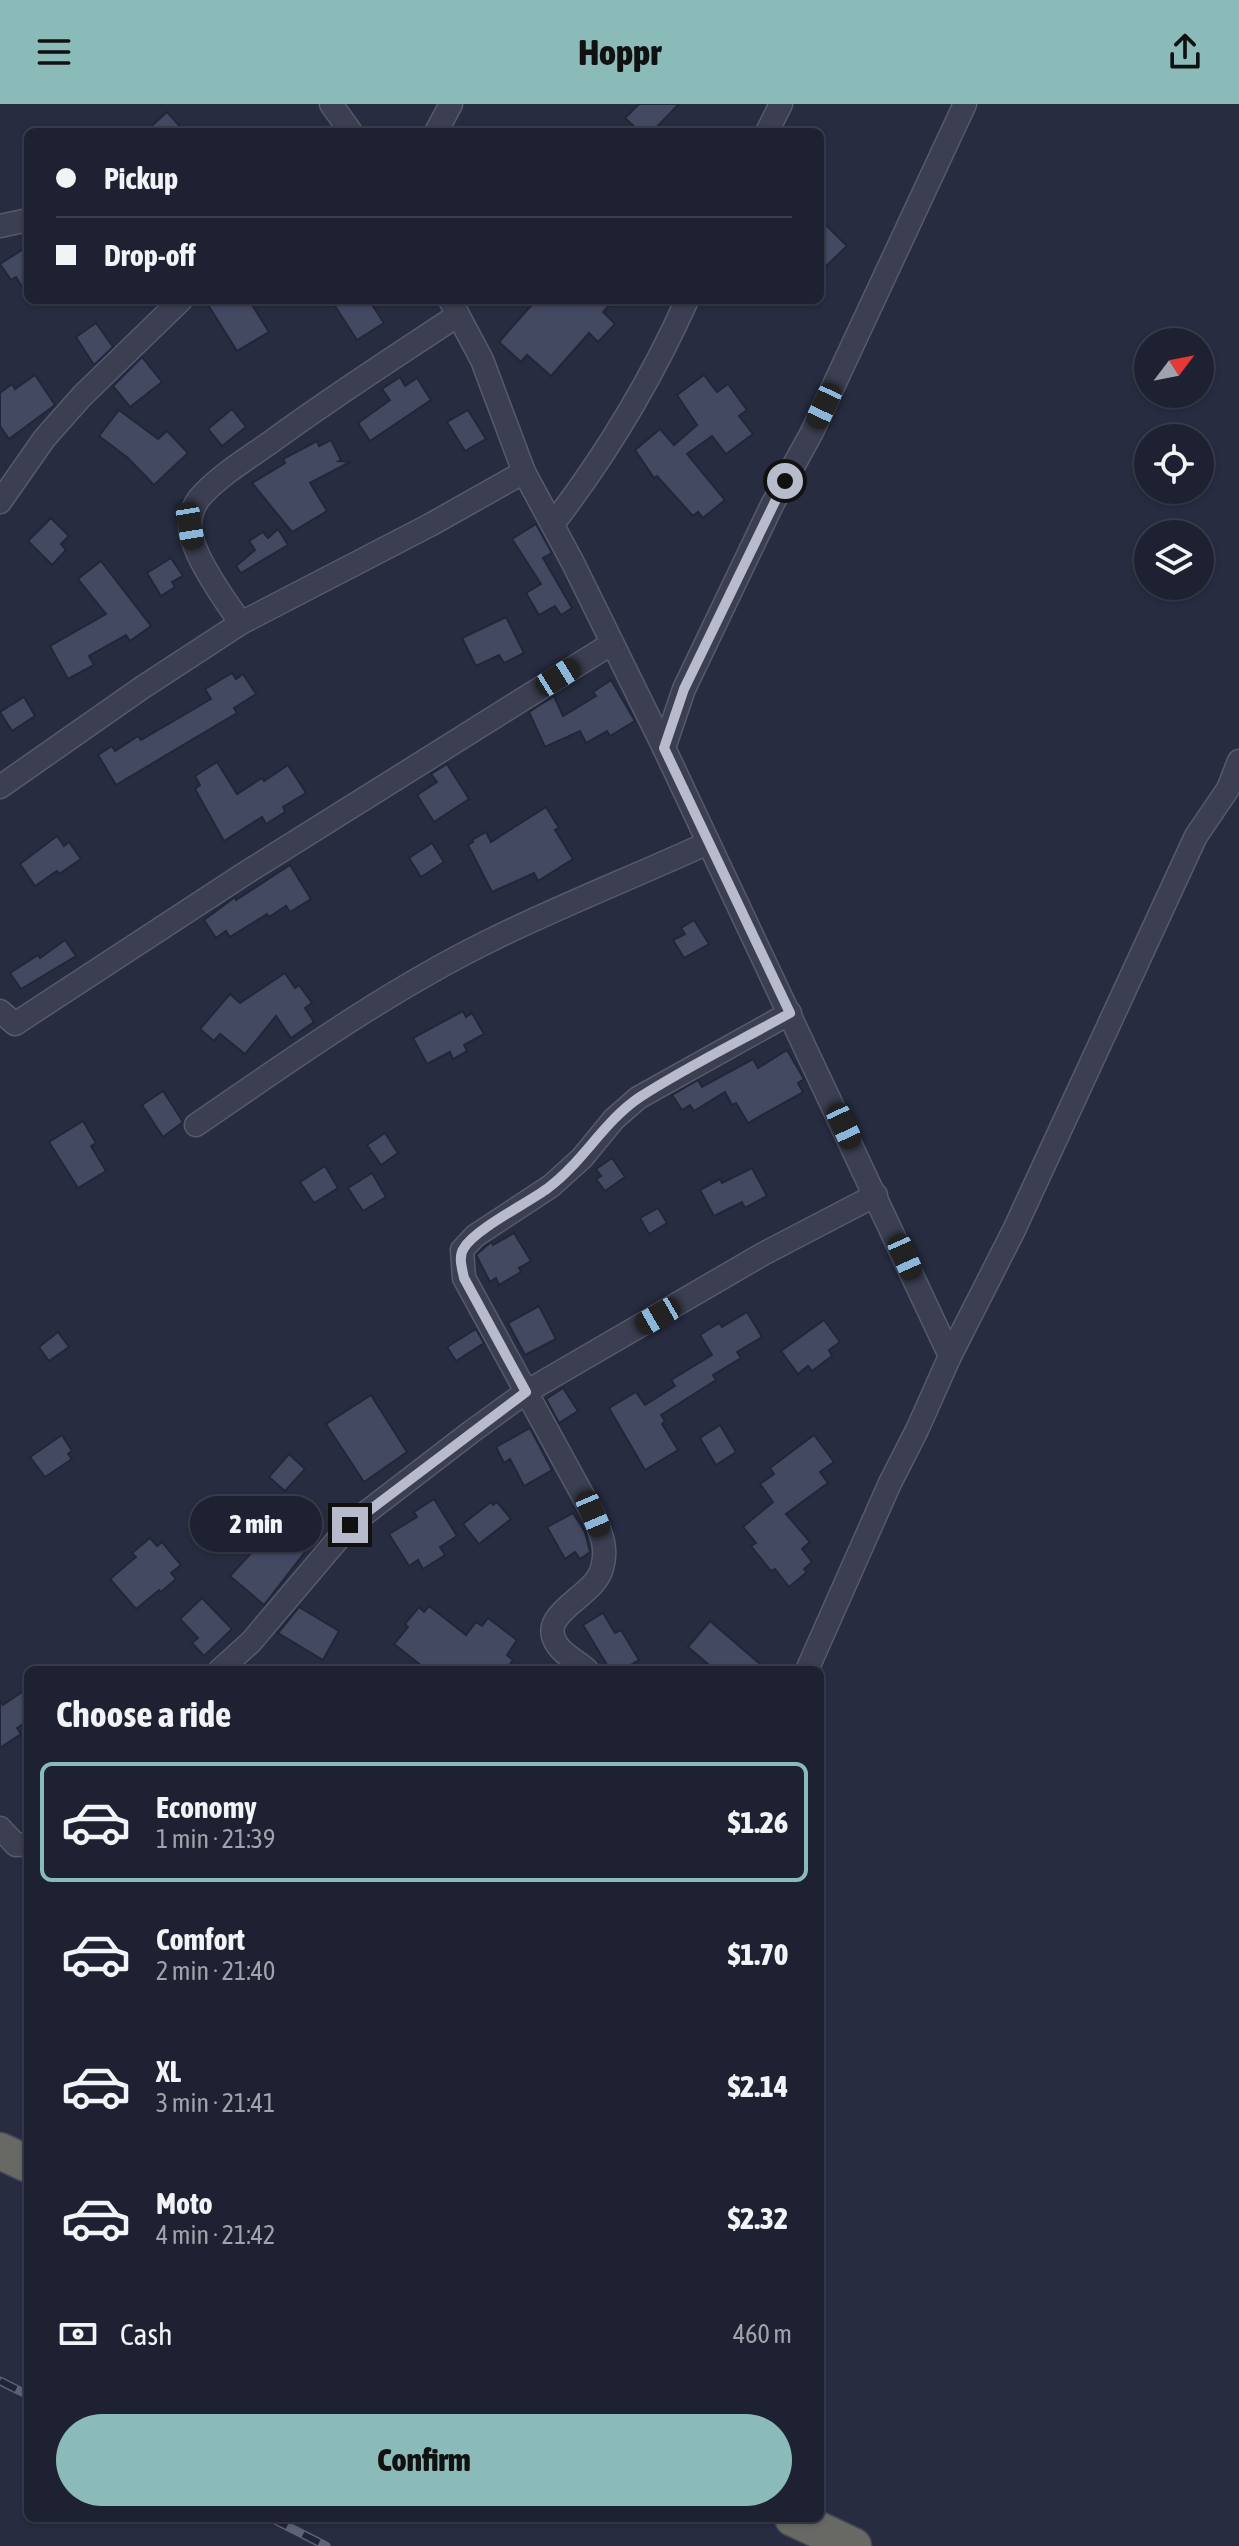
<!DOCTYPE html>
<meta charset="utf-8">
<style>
body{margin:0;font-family:"Asap Condensed",sans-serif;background:#252939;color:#f1f3f6;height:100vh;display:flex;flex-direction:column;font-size:30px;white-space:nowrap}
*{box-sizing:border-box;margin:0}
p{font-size:26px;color:#a0a3ab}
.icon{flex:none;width:44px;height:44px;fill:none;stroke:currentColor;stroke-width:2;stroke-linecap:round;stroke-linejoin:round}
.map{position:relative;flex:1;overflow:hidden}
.panel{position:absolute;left:24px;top:1562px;width:800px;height:856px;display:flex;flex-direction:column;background:#1d2131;border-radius:12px;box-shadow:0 2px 6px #0004,0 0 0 2px #3b3e4d}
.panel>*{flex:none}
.guide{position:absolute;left:24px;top:24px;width:800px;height:176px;border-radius:12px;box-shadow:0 2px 6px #0004,0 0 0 2px #3b3e4d;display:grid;align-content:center;height:176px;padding:0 32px;background:#1d2131}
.needle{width:52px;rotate:58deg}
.tools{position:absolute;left:1134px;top:224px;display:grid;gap:16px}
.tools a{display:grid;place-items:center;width:80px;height:80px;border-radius:50%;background:#1d2131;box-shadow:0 2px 6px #0004,0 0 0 2px #3b3e4d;font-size:40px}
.end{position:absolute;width:36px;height:36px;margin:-18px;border:10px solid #b8bbcb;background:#111;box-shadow:0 0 0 4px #111}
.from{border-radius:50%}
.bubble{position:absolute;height:56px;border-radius:28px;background:#1d2131;box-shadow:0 2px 6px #0004,0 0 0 2px #3b3e4d;font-size:26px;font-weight:800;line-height:56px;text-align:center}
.car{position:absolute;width:24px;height:48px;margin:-24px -12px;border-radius:10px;box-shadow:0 0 6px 2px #0007;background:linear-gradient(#222 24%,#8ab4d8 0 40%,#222 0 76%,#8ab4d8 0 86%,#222 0)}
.guide b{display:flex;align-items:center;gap:28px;height:76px;font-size:30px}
.guide b+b{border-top:2px solid #3b3e4d}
.guide i{width:20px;height:20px;background:#f1f3f6}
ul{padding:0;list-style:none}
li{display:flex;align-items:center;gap:24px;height:120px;margin:0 16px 12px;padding:0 16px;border:4px solid transparent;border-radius:12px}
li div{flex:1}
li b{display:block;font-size:30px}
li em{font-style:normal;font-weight:800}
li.active{border-color:#8bbbb9}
li>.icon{width:72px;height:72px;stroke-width:1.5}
h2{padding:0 32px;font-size:36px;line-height:96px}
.pay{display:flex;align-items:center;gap:20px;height:88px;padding:0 32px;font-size:30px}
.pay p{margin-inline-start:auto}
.cta{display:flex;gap:16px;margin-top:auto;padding:16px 32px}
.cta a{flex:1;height:92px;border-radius:48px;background:#8bbbb9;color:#111;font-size:32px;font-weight:800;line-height:92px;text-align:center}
header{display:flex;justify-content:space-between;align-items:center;height:104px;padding:0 32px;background:#8bbbb9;color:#111;font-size:36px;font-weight:800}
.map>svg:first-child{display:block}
.building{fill:#434961;stroke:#222638;stroke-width:2}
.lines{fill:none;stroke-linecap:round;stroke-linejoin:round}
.minor-casing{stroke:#565a6b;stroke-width:25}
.trunk-casing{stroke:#434758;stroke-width:39}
.minor{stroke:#3b3f51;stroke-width:22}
.trunk{stroke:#686864;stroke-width:36}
.rail-casing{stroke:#5d6278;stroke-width:9}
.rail{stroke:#202436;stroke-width:6;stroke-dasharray:18;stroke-linecap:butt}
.route{stroke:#b8bbcb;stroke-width:10}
</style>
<header><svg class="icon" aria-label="menu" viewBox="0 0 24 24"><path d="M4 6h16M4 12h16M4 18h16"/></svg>Hoppr<svg class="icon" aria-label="share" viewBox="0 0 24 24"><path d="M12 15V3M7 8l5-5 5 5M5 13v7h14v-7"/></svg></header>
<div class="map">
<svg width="1239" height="2442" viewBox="0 0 1239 2442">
<rect width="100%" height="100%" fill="#272c41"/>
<g class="building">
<path d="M639,0H679L652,28H640L625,14Z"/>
<path d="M167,8L185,28H145Z"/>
<path d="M820,115L847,142L820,168Z"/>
<path d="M28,142V192L16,173L11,176L0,160Z"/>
<path d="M205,196H249L269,228L237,247Z"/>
<path d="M331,196H369L384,219L357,236Z"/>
<path d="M536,196H614L603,208L615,220L598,238L589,229L551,272L527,251L521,258L499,238Z"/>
<path d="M96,219L113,243L94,261L76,233Z"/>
<path d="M142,253L162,278L130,303L113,282Z"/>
<path d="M35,271L55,301L9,335L0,322V289L12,280L15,285Z"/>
<path d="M704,271L717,288L728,280L747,306L739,312L753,330L726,350L712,332L687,350L725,396L703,414L698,408L693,412L657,372L654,374L635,346L660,325L674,341L697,321L677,291Z"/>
<path d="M400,273L405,282L417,274L431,296L370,337L358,319L390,296L382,285Z"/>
<path d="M232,305L246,323L222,342L208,325Z"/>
<path d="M119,306L158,335L167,327L188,349L154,381L128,354L99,332Z"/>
<path d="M468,306L486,335L465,347L447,318Z"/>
<path d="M331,336L341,356L339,357L350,358L310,379L327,407L292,428L252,379L285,359L283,355L317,337L319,342Z"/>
<path d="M51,414L69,432L61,440L66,446L52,461L28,437Z"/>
<path d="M536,420L552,449L543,454L572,504L561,511L555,502L539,511L526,489L541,480L512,435Z"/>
<path d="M278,425L288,441L241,469L236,462L255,446L249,437L263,428L268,434Z"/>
<path d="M171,454L183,472L172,478L175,483L161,492L147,469Z"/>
<path d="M101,457L151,522L130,537L126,531L89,552L94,561L68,575L50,542L106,510L78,475Z"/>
<path d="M506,513L524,549L504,559L499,551L476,562L462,534Z"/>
<path d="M232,569L236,575L243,570L256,590L234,604L237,609L116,681L98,651L112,642L115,647L138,632L141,636L211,595L205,585Z"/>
<path d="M611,576L635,617L610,632L607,627L586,639L580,627L545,643L529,608L554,592L563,612L596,592L593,588Z"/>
<path d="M24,593L35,612L12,627L0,608Z"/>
<path d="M217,658L237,690L262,674L264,677L288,661L306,689L283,703L285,708L266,720L262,713L224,737L195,685L200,681L195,672Z"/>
<path d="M447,660L469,695L434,718L417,691L437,678L431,670Z"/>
<path d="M546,703L559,724L555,726L573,755L538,777L534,769L492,788L468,741L473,738L472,736L486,728L491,738Z"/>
<path d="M57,732L64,742L69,738L81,755L59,770L57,767L35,782L20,760Z"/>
<path d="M432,739L444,758L421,773L409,754Z"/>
<path d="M290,761L311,795L290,808L286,802L269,813L267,810L230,833L226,827L216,834L204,816L235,793L236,796Z"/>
<path d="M694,816L709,840L684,854L673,836L685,830L681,824Z"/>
<path d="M65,836L76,852L21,885L10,869L38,851L40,854Z"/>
<path d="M285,869L295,884L299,881L312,899L305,904L314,918L291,934L276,912L245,950L220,930L214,937L200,925L230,890L240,899Z"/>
<path d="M463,907L466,913L472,909L484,930L464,941L467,947L453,955L450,948L427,960L413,934Z"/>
<path d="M787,946L804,975L798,979L803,988L748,1019L736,999L732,1001L725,988L694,1007L690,1001L682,1006L672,991L698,976L702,983L753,955L758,964Z"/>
<path d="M163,987L183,1018L163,1033L142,1001Z"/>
<path d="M83,1017L96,1039L91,1042L106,1067L78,1084L49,1038Z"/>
<path d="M385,1029L398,1049L381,1061L367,1041Z"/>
<path d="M612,1054L625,1073L605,1087L596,1075L601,1072L596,1065Z"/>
<path d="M325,1062L338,1084L314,1099L300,1078Z"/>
<path d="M752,1064L767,1092L745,1104L742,1098L714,1112L700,1086L720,1075L722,1079Z"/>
<path d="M372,1069L386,1093L363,1107L348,1084Z"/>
<path d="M658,1104L667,1119L649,1130L640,1114Z"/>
<path d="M514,1129L531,1157L519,1164L521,1168L499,1181L496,1174L490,1178L476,1151L491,1138L493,1141Z"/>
<path d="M539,1202L556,1235L525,1251L508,1219Z"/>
<path d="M747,1208L762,1233L737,1248L741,1254L713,1271L716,1276L661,1311L665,1317L662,1320L678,1346L645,1366L609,1304L636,1288L645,1301L675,1282L671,1276L712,1251L700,1231L719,1219L722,1223Z"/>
<path d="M824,1216L840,1238L829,1246L832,1252L812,1267L808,1262L798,1270L781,1247Z"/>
<path d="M476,1225L484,1239L456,1257L447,1243Z"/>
<path d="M58,1228L69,1243L49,1257L39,1243Z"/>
<path d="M563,1284L578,1307L559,1319L546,1295Z"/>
<path d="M371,1291L407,1348L364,1378L326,1320Z"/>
<path d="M720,1321L736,1348L716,1361L700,1334Z"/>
<path d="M530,1324L552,1366L524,1382L510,1355L504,1359L496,1343Z"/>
<path d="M62,1331L72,1347L68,1350L72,1355L45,1373L30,1353Z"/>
<path d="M814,1331L834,1358L820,1368L828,1379L786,1410L810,1438L802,1445L812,1458L804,1465L807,1468L789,1483L775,1465L771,1467L751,1442L756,1439L743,1423L773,1398L760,1380L774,1370L770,1364Z"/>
<path d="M289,1350L305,1365L285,1387L269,1373Z"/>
<path d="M434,1395L457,1432L440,1443L445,1451L423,1465L418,1456L409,1462L389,1430L417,1413L414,1408Z"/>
<path d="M491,1398L493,1401L497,1398L511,1415L479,1440L463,1420Z"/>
<path d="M573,1409L585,1428L590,1448L580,1455L575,1448L565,1455L547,1423Z"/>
<path d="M275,1423L305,1448L264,1501L230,1472Z"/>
<path d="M150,1434L157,1442L162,1438L181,1461L171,1469L176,1475L161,1488L159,1486L136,1505L110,1475L136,1453L132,1449Z"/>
<path d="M202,1494L232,1525L204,1552L192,1539L198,1534L180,1515Z"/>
<path d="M429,1502L466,1531L476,1518L482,1522L488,1514L517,1536L507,1551L513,1556L506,1566H427L394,1540L408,1523L405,1520L419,1503L424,1508Z"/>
<path d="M299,1503L339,1527L323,1556L278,1529Z"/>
<path d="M603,1509L615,1529L621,1526L639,1556L622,1566H610L583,1521Z"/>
<path d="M710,1517L767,1566H715L688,1543Z"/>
<path d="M28,1584V1617L17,1624L21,1630L0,1644V1597L3,1601Z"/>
</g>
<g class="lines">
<defs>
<g id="minor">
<path d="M331,0L351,28"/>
<path d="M436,28L451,0"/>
<path d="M767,28L781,0"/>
<path d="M0,122L28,116"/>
<path d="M450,196L482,256L524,368L573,459L664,644L950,1252L917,1326L890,1379L807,1566"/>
<path d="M0,398L44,335L82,292L181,196"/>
<path d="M553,420C606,351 651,276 687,196"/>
<path d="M241,519C225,497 191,449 190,423C190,411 194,399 203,390C222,370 248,354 271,338C332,293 395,253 458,211"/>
<path d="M664,644L684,585L772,401L812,328L965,0"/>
<path d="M0,683L143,583L241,519L430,421L524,368"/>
<path d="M0,907L15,920L241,772L611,540"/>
<path d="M196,1021C291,956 387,887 491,836C562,801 636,772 708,739"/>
<path d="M950,1252L1014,1126L1196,732L1228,685L1239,657"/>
<path d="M220,1566L251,1538L350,1421L471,1328L526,1288L763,1150L876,1091"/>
<path d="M587,1566C579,1558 565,1552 558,1542C534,1509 595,1494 602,1464C608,1444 601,1429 593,1410L464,1174L462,1146L475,1132L551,1082L582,1054L614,1015L638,994L790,909"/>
<path d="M0,1724L16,1741L28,1740"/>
</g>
<g id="trunk">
<path d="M0,2047L28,2060"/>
<path d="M793,2414L853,2442"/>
</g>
</defs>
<use href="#minor" class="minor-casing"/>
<use href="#trunk" class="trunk-casing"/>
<use href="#minor" class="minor"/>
<use href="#trunk" class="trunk"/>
<defs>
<g id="rail">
<path d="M0,2277L28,2291"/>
<path d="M271,2414L326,2442"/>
</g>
</defs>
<use href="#rail" class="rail-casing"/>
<use href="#rail" class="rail"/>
</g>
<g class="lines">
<path class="route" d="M350,1421L526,1288L464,1174C462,1164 458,1152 464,1144C475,1125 528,1099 548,1084C583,1058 604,1017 640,993C688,962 740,937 790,909L664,644L684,585L785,377"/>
</g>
</svg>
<div class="tools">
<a><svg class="needle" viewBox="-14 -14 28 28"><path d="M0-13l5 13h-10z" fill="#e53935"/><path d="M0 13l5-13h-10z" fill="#a0a3ab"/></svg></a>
<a><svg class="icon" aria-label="locate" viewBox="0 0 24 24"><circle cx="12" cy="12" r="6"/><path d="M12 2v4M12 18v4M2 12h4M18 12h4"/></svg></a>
<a><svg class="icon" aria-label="layers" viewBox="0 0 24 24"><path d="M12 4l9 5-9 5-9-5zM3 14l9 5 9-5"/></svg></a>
</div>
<i class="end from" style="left:785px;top:377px"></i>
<i class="end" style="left:350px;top:1421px"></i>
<div class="bubble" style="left:190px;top:1392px;width:132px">2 min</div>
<i class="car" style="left:824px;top:302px;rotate:205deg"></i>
<i class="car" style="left:190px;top:422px;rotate:171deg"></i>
<i class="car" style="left:558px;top:573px;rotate:58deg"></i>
<i class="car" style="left:844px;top:1022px;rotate:155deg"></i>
<i class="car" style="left:905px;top:1153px;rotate:156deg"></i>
<i class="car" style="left:658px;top:1212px;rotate:240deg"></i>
<i class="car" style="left:593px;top:1410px;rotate:157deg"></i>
<div class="guide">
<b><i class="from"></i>Pickup</b>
<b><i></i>Drop-off</b>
</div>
<section class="panel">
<h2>Choose a ride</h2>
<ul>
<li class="active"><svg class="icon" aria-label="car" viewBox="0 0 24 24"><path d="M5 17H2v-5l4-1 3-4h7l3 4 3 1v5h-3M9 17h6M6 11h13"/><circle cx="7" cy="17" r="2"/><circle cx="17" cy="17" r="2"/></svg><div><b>Economy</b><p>1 min · 21:39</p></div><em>$1.26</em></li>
<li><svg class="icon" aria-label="car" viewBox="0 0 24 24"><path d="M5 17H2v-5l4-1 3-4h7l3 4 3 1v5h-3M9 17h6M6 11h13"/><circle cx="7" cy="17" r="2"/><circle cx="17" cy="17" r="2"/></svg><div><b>Comfort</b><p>2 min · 21:40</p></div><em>$1.70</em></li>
<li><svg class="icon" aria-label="car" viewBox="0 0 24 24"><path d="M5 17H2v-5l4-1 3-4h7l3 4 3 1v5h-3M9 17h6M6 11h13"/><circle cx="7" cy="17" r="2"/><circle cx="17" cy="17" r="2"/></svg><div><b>XL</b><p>3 min · 21:41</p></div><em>$2.14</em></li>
<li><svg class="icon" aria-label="car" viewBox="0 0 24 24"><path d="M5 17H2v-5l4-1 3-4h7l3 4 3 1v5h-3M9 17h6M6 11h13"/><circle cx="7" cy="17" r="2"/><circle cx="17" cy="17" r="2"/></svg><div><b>Moto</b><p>4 min · 21:42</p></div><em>$2.32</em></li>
</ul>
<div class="pay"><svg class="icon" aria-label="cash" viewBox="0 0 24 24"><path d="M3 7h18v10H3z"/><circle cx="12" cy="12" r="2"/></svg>Cash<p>460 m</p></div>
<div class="cta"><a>Confirm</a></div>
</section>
</div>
